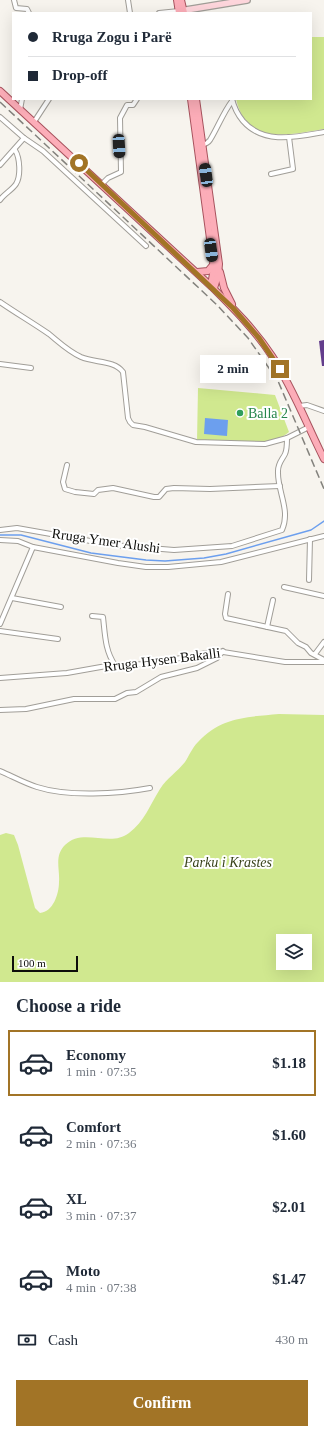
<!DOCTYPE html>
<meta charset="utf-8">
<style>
body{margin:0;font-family:Georgia,serif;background:#f6f6f7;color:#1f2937;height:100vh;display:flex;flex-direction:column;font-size:15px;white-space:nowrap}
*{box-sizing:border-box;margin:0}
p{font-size:13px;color:#747a83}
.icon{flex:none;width:22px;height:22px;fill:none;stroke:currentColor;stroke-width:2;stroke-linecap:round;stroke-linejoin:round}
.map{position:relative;height:982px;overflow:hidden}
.side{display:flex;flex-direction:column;background:#fff;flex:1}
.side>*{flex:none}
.guide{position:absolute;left:12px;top:12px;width:300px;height:88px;border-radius:0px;box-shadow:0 4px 16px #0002;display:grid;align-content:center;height:88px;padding:0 16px;background:#fff}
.controls{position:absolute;left:276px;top:934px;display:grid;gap:8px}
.controls a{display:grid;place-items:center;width:36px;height:36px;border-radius:0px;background:#fff;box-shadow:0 4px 16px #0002;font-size:20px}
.scale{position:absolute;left:12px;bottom:10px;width:66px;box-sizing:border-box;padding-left:4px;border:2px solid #0e0e0b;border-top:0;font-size:11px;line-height:14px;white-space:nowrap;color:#0e0e0b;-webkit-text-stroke:3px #fff;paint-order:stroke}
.end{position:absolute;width:18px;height:18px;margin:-9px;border:5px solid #a27426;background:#fff;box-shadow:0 0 0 2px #fff}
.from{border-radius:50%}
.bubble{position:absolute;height:28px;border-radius:0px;background:#fff;box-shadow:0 4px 16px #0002;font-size:13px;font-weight:600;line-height:28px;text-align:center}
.car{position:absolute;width:12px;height:24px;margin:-12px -6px;border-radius:5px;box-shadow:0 0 3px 1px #0007;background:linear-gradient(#222 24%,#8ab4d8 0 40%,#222 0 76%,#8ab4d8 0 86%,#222 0)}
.guide b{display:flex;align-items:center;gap:14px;height:38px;font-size:15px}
.guide b+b{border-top:1px solid #e0e1e3}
.guide i{width:10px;height:10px;background:#1f2937}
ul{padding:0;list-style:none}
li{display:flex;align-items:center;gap:12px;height:66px;margin:0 8px 6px;padding:0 8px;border:2px solid transparent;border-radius:0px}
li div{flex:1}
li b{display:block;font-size:15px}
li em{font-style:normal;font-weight:600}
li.on{border-color:#a27426}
li>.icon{width:36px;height:36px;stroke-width:1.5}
h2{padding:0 16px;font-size:18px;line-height:48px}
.pay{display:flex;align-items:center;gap:10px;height:44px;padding:0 16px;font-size:15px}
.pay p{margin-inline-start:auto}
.cta{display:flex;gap:8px;margin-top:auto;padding:8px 16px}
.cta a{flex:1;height:46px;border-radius:0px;background:#a27426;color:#fff;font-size:16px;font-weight:600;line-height:46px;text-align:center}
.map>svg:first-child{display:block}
.green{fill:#d0e88f;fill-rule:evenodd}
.water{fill:#6c9fee}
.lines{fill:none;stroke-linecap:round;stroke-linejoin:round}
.stream{stroke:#6c9fee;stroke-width:1.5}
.building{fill:#633d8c}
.street-casing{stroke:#a19e98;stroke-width:6}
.secondary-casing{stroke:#a19e98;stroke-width:8}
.primary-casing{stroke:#a7525d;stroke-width:8}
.street{stroke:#fff;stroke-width:4}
.secondary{stroke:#fed6dc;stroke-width:5.5}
.primary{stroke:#fcadb8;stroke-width:6}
.rail{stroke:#83827d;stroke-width:1.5;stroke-dasharray:8 4;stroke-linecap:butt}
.route{stroke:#a27426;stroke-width:5}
.leisure-dot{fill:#2e9e5b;stroke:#fff;stroke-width:1.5}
.labels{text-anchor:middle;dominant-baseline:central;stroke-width:4;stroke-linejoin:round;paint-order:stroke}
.leisure-label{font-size:14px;fill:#27864d;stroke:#fff;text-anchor:start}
.street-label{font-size:14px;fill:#0e0e0b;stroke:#fff}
.park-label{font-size:14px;font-style:italic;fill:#39431a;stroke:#fff}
</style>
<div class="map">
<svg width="324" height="982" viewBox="0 0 324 982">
<rect width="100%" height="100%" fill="#f7f4ee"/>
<g class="green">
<path d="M311,37H324V129C287,135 247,146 236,99H311Z"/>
<path d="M198,388L275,395L289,432C273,448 219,441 197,441Z"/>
<path d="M279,714L324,715V982H0V835L6,833L14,835L18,845L35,908L40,913C53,912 59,894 59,882C60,869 54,856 65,845C83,827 110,848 129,833C144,822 150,805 160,789C167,778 177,772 185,762C189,756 192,748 198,742C221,717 247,717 279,714ZM283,941H305V963H283Z"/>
</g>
<path class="water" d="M205,418L228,420L227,436L204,434Z"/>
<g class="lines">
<path class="stream" d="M0,535H21L91,553L146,560L165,561L204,558L226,554L311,530L324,521"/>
</g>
<path class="building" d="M324,340V366H322L319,341Z"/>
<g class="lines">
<defs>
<g id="street">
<path d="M14,0L16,8L27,9L29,13"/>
<path d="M128,0L130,13"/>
<path d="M159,13L179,11"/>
<path d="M232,99C234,107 238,115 243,121C264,145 296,137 324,132"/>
<path d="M20,110L22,99"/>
<path d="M0,117L24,138L43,151L146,246"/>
<path d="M34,122L49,99"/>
<path d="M202,145C206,144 208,143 210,140C218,127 223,113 232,101"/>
<path d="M0,165L24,138"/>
<path d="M271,174L293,169L289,137"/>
<path d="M102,184L108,178L121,172L120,118L127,105H133L137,99"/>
<path d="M0,200C4,194 12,190 16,184C21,176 20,158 15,150"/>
<path d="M0,302C16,313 33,323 49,334C60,343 68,351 81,357C95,363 114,360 123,372L128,418L130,422L133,425L145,427L196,442L265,444L287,438"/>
<path d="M0,364L31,368"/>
<path d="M299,406L307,405L324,411"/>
<path d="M67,465L63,482L65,489L75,492L94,494L98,490L113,488L154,497H159L166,489L174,488L210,489L280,486"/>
<path d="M0,530L17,528L113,545L174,550L232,546L282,530C291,510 277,491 278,471C278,463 282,460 285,454C287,450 287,443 287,438L309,427"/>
<path d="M0,540L18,541L33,547L118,563L146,567H168L221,562L324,536"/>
<path d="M309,580L310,539"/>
<path d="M284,587L324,596"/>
<path d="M228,594L225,614L226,618L286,631L298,643L306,647L311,653L324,660"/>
<path d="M12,598L61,607"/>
<path d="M92,616L103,617C105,634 105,651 115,665"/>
<path d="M0,624L33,547"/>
<path d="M267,627L273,600"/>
<path d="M0,631L58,639"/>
<path d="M315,654L324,642"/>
<path d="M0,678L67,673L112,665L150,664L217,651L285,662H324"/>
<path d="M0,710L26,709L74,699H115L127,693L136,692L161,677L197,668L217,658L223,651"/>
<path d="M0,771C12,776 24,783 37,787C68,797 118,794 150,788"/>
</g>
<path id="secondary" d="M180,11L247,0"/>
<g id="primary">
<path d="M177,0L179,13"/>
<path d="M181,0L184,13"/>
<path d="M0,91L212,287C234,309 255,330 272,356C293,388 307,425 324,459"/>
<path d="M191,99L214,268L211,285"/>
<path d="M196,99L219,264L218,275L214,288"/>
<path d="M197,272L208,271L213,265"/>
<path d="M220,272L224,288L232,304"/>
</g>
</defs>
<use href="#street" class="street-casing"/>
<use href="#secondary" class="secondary-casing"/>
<use href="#primary" class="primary-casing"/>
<use href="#street" class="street"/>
<use href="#secondary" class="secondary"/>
<use href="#primary" class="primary"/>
<path class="rail" d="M0,102L217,305L248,338L278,381L324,489"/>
</g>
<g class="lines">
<path class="route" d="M79,163L233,308L259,338L280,369"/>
</g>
<circle class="leisure-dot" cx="240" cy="413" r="4"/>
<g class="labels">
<g class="leisure-label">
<text x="248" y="413">Balla 2</text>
</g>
<g class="street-label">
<text transform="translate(106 541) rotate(8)">Rruga Ymer Alushi</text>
<text transform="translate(162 660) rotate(-7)">Rruga Hysen Bakalli</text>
</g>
<g class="park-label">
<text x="228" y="862">Parku i Krastes</text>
</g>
</g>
</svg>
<div class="controls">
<a><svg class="icon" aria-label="layers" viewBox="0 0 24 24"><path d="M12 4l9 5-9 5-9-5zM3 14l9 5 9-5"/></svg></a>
</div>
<div class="scale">100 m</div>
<i class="end from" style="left:79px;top:163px"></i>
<i class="end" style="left:280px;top:369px"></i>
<div class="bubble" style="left:200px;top:355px;width:66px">2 min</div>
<i class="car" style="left:119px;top:146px;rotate:177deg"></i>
<i class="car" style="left:206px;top:175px;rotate:352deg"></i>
<i class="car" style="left:211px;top:250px;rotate:172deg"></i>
<div class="guide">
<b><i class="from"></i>Rruga Zogu i Parë</b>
<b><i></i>Drop-off</b>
</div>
</div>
<section class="side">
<h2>Choose a ride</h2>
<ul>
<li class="on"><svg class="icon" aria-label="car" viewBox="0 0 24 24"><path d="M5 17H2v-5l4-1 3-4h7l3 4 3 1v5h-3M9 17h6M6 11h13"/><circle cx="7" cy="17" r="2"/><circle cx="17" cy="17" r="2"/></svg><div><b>Economy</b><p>1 min · 07:35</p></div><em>$1.18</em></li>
<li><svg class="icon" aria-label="car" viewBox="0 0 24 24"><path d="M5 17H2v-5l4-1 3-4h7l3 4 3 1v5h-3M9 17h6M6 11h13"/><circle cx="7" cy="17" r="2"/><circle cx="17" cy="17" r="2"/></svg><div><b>Comfort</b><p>2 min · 07:36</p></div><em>$1.60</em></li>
<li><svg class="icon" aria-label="car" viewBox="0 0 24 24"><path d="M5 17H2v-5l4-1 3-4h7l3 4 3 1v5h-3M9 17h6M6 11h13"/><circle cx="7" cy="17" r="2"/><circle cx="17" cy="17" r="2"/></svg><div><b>XL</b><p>3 min · 07:37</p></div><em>$2.01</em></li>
<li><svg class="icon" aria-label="car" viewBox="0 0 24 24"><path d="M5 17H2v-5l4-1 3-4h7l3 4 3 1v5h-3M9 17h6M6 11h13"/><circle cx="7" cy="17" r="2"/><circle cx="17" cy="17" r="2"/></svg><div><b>Moto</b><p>4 min · 07:38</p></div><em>$1.47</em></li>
</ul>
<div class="pay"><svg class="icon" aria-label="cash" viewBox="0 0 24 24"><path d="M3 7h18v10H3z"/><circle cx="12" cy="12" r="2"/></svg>Cash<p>430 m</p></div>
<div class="cta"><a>Confirm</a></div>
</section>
